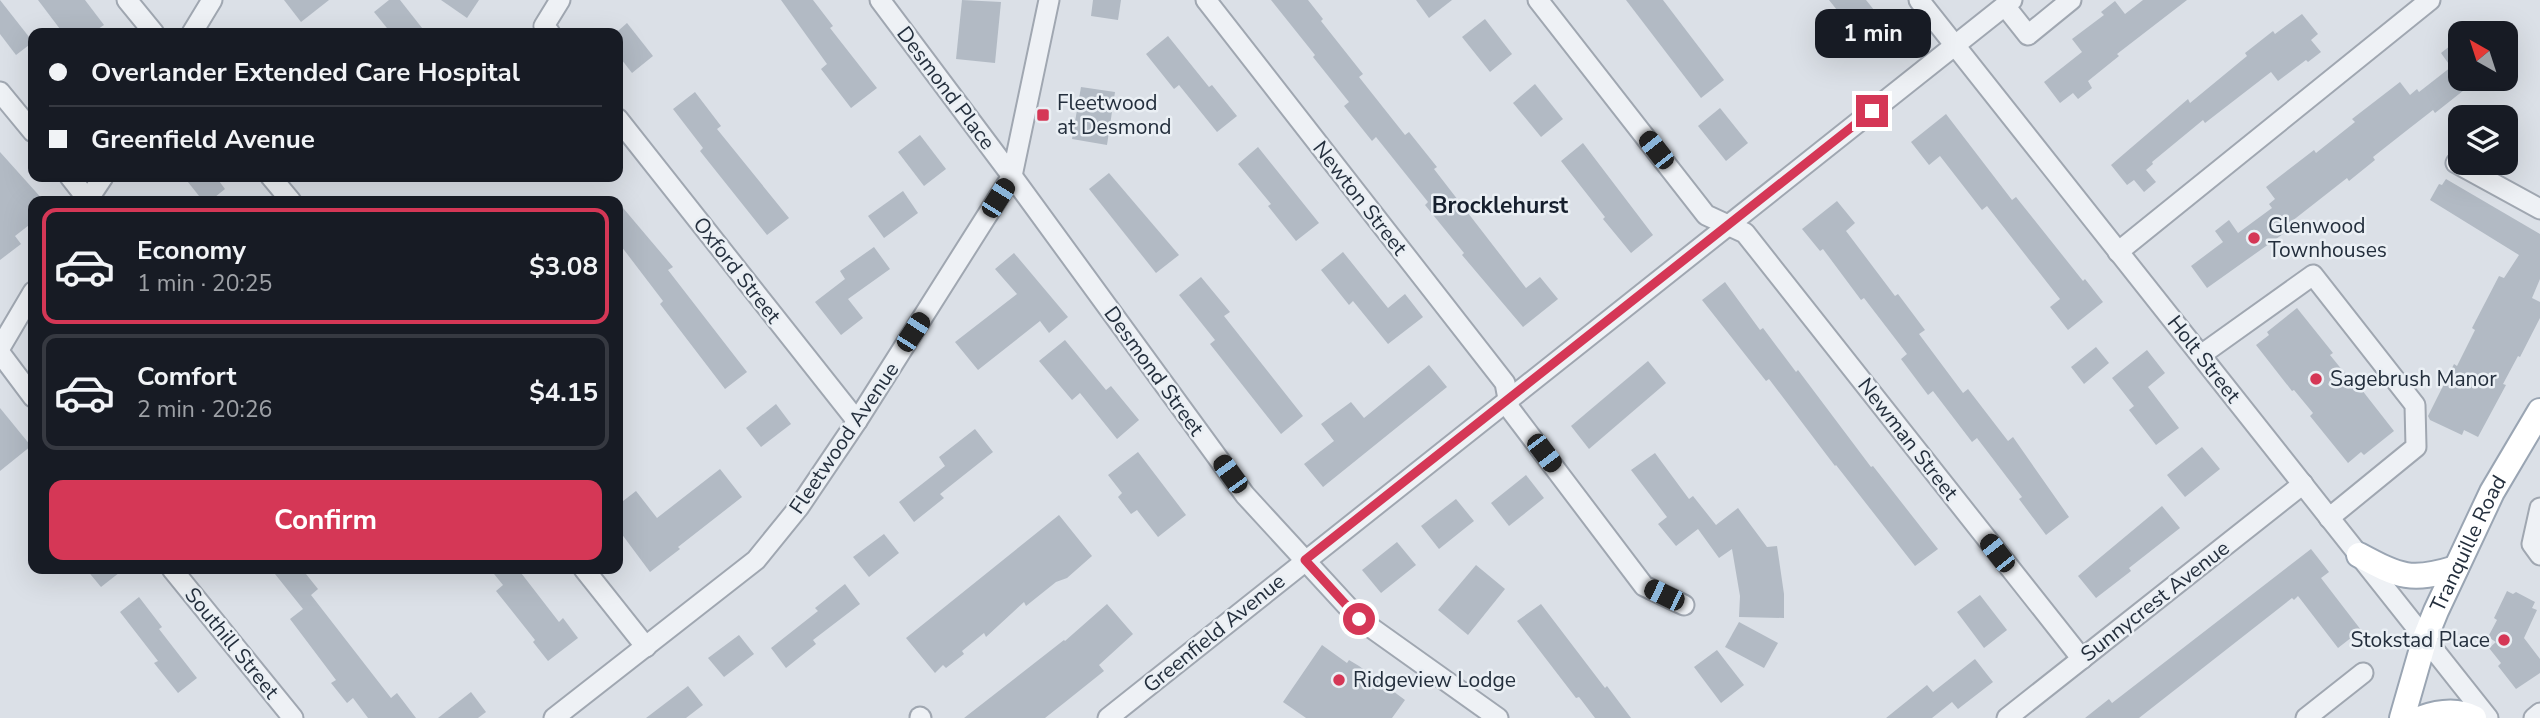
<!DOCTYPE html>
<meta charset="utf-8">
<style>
body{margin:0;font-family:"Nunito Sans",sans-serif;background:#242831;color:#f1f3f6;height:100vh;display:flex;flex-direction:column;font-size:26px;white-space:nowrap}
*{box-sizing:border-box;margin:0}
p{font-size:23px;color:#9ea1a6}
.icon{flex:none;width:38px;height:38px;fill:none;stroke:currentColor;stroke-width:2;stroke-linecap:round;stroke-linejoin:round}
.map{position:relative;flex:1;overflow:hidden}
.side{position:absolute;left:28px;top:196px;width:595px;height:378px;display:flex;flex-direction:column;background:#171b24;border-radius:14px;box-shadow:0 7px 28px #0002}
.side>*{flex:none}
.guide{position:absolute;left:28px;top:28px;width:595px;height:154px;border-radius:14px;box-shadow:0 7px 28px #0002;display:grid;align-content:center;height:154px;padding:0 21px;background:#171b24}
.needle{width:46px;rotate:321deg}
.controls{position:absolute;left:2448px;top:21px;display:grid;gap:14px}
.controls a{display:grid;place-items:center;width:70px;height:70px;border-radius:14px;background:#171b24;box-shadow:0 7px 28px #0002;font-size:35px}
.end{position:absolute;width:32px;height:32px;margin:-16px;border:9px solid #d53756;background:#fff;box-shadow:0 0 0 4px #fff}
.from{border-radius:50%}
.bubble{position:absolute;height:49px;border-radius:14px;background:#171b24;box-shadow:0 7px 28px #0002;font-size:23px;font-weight:700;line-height:49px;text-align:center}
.car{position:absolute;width:21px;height:42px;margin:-21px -10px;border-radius:9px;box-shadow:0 0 5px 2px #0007;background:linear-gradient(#222 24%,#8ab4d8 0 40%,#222 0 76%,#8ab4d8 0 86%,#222 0)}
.guide b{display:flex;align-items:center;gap:24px;height:66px;font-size:26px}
.guide b+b{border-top:2px solid #363941}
.guide i{width:18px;height:18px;background:#f1f3f6}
ul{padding:12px 0 0;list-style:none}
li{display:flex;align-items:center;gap:21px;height:116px;margin:0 14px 10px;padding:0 7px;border:4px solid #363941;border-radius:14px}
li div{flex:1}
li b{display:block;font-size:26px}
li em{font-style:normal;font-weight:700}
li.selected{border-color:#d53756}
li>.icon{width:63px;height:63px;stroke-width:1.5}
.action{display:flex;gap:14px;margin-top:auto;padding:14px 21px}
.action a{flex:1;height:80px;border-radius:14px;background:#d53756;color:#fff;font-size:28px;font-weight:700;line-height:80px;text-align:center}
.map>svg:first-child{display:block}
.building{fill:#b2bac4}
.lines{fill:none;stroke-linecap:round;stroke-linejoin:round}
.minor-casing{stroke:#a0a7b1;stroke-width:23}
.major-casing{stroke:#9aa5b3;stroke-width:28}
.minor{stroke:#eef1f5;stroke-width:19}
.major{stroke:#fff;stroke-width:24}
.route{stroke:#d53756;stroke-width:9}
.poi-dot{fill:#d53756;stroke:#eaeff4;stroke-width:2.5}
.labels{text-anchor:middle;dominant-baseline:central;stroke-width:5;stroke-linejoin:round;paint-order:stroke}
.street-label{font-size:21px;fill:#242f3d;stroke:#eaeff4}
.poi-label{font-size:21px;fill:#242f3d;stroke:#eaeff4;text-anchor:start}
.neighbourhood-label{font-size:23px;font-weight:bold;fill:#17202e;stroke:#eaeff4}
</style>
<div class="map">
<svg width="2540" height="718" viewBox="0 0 2540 718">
<rect width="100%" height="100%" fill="#dbe0e7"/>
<g class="building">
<path d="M0,0L33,42L16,55L0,34Z"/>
<path d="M38,0H85L104,25L92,33H63Z"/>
<path d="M284,0H329L301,22Z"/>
<path d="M389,0H400L426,33H391L374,12Z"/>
<path d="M441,0H479L467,18Z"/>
<path d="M781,0H813L833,26L830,28L877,88L851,108L821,69L827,64Z"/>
<path d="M962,0L1001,2L995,63L956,59Z"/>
<path d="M1093,0H1121L1118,20L1091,16Z"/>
<path d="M1271,0H1308L1323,19L1321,21L1363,74L1359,77L1405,135L1409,132L1437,167L1434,169L1526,288L1540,277L1558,299L1523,327L1462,255L1464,253L1425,205L1428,202L1376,137L1372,141L1344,106L1349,102L1313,57L1315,55Z"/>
<path d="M1416,0H1452L1429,18Z"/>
<path d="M1626,0H1663L1724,80L1701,98Z"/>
<path d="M1829,0H1866L1891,31L1868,49Z"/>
<path d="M2143,0H2187L2117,54L2119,56L2088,81L2092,88L2078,99L2073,93L2060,103L2044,82L2082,52L2072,39L2104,15L2101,12L2115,1L2125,14Z"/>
<path d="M2302,14L2318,34L2311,40L2321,52L2308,62L2306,60L2278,81L2271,72L2205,123L2203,120L2152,162L2153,164L2146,170L2156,182L2144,192L2134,180L2127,185L2111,165L2188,99L2190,103L2247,56L2245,53L2273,31L2275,34Z"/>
<path d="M1485,19L1512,54L1490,72L1462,37Z"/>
<path d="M627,23L653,56L632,73L618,55V31Z"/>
<path d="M1168,36L1209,87L1212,85L1237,116L1217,132L1179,85L1174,89L1146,54Z"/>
<path d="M2460,38V79H2478L2435,113L2433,110L2406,131L2373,157L2375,160L2349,181L2347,178L2287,225L2290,229L2207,288L2191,266L2223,242L2215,231L2229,220L2238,233L2272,208L2269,204L2275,199L2266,187L2314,150L2316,153L2355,122L2352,119L2400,82L2410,95L2417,89L2419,92L2451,67L2441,53Z"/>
<path d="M1535,84L1563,119L1541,137L1513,103Z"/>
<path d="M1081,87L1115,92L1107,145L1072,139Z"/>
<path d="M695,92L721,126L717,129L789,218L767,235L700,151L703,148L673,109Z"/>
<path d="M1720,108L1748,143L1726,161L1698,126Z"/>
<path d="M1946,114L2012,200L2016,197L2083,281L2085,279L2103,302L2068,330L2050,307L2060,299L1987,206L1982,210L1940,156L1929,165L1911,142Z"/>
<path d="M920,135L946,169L924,186L898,152Z"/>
<path d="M1583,143L1653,235L1631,253L1603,219L1605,217L1561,161Z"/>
<path d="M1258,147L1319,223L1296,241L1268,206L1271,204L1238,164Z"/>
<path d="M0,152L44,201H33V222L15,236L21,244L0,260Z"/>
<path d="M1109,173L1179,255L1156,273L1089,189Z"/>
<path d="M184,177H216L225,189L210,201H203Z"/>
<path d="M2446,179L2540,234V279L2532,298L2540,302V318L2520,357L2518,356L2503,384L2506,385L2478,437L2464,430L2462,435L2430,420L2428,416L2454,364L2457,366L2475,330L2472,328L2499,276L2504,278L2519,255L2430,200L2439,184L2442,185Z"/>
<path d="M903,191L918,213L884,238L868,216Z"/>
<path d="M1837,201L1855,223L1846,231L1895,296L1898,294L1925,330L1919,334L1963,393L1968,389L2008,441L2013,437L2069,517L2046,535L2019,499L2022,497L1977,438L1972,442L1933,391L1928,395L1901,359L1907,354L1864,298L1861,300L1823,249L1820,251L1802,229Z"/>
<path d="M618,202L673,267L668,270L747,372L725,389L660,304L663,301L618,242Z"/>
<path d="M874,247L890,269L848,299L863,318L841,335L815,302L845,279L840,271Z"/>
<path d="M1343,252L1388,308L1405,294L1423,317L1388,344L1353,301L1349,305L1321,270Z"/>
<path d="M1014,253L1068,317L1049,333L1040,321L978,370L955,342L1017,294L995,269Z"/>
<path d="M1201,277L1230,312L1224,316L1303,416L1281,434L1210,344L1215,340L1179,295Z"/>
<path d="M1725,282L1760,330L1763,328L1796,372L1798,370L1871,467L1873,466L1938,549L1915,566L1836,465L1835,466L1769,379L1766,381L1702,300Z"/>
<path d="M2297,308L2333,353L2330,355L2356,387L2358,385L2394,431L2364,455L2361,452L2348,463L2310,416L2313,413L2294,390L2292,391L2256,345L2269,335L2267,332Z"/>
<path d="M1065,340L1106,390L1111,386L1139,420L1117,439L1080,393L1072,400L1039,361Z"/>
<path d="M2096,347L2109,363L2084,384L2071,367Z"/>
<path d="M2147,350L2165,373L2148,387L2179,428L2156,445L2129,410L2134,406L2112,378Z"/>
<path d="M1648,361L1666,383L1589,449L1571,426Z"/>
<path d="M1429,365L1447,387L1323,487L1304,464L1334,441L1321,424L1351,402L1364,418Z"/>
<path d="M776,404L791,424L761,447L746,428Z"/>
<path d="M0,408L31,446L0,471Z"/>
<path d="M975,429L993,452L940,494L944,498L914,522L899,502L945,466L939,457Z"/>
<path d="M2202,447L2220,469L2185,497L2167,475Z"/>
<path d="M1138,452L1186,515L1158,537L1137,510L1131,514L1118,497L1122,493L1108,475Z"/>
<path d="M1655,453L1689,499L1693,496L1716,525L1738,508L1767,547L1777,546L1784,594V618L1739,617L1740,596L1732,549L1719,558L1698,529L1676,546L1658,524L1667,517L1631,470Z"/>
<path d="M720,469L742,497L678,547L680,549L650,572L618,529V505L636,491L657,518Z"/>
<path d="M1526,475L1544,498L1509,526L1491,503Z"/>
<path d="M1456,499L1474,521L1439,549L1421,526Z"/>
<path d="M2162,506L2180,528L2129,568L2131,571L2096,598L2078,576Z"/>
<path d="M1059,515L1092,556L1067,578L1056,582L1026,606L1024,602L986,637L984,633L962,651L964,654L946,668L943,665L935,673L906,638Z"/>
<path d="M884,534L899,553L869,577L853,557Z"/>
<path d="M1397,542L1416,565L1381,593L1362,570Z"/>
<path d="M2311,549L2329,572L2321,578L2361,630L2338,648L2298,596L2294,600L2292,598L2139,718H2085L2109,699L2112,703Z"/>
<path d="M1476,565L1505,589L1468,635L1438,610Z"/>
<path d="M86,569H124L101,587Z"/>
<path d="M271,569H302L318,589L311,595L391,698L397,693L416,718H368L353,698L347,703L331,683L336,680L290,619L303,609Z"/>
<path d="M490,569H518L559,622L563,618L578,638L548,661L533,642L535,640L496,591L503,585Z"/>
<path d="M845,584L860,604L813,640L816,644L786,668L771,648L818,611L815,608Z"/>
<path d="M2507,591L2513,594L2516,592L2535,602L2532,608L2537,610L2524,638L2540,659V673L2516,689L2498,666L2501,663L2489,648L2496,642L2488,637L2497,620L2494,618Z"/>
<path d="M1980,595L2007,630L1984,648L1957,612Z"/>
<path d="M139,597L162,627L159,629L197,678L178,693L154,663L158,661L120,612Z"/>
<path d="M1107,604L1133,634L1099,665L1104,671L1064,703L1045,718H964L1064,640L1065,641Z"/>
<path d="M1541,604L1605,688L1607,686L1631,718H1595L1579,697L1576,698L1517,621Z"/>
<path d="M1739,622L1778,643L1764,668L1725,647Z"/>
<path d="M739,635L754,654L724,677L708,658Z"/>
<path d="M1322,645L1347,663L1349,660L1359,666L1405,700L1392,718H1306L1283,702Z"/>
<path d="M1717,650L1744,685L1721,703L1694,667Z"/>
<path d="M1975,659L1993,682L1958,709L1952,702L1932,718H1886L1927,685L1933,692Z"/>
<path d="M688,686L703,705L686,718H646Z"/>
<path d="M471,692L486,712L478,718H438Z"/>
</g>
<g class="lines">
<defs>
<g id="minor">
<path d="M127,0L154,33"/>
<path d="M880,0L1012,176L1245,495L1359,619L1498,718"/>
<path d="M1206,0L1505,383L1510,409L1644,586L1684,605"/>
<path d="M1538,0L1706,215L1745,233L2082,659"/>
<path d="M1919,0L2488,718"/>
<path d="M2005,6L2028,35L2071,0"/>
<path d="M192,33L212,0"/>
<path d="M550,33L544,26L560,0"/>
<path d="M0,92L33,132"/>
<path d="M618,119L857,421"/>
<path d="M2456,163L2540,209"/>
<path d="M70,177L88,200"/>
<path d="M271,177L291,201"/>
<path d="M87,201L103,177"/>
<path d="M2118,252L2430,0"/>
<path d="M0,348L33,292"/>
<path d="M0,353L33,397"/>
<path d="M2201,355L2313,275L2415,405L2416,447L2329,518"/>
<path d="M2540,508L2532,544L2540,555"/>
<path d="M172,569L293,718"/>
<path d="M584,569L646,647"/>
<path d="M920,717L921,718"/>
<path d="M554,718L756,560L799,507L857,421L1012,176L1049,0"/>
<path d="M1108,718L2012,0"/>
<path d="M2007,718L2303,484"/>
<path d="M2306,718L2363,673"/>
<path d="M2534,718L2540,713"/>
</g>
<g id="major">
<path d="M2359,555C2400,577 2411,582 2456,568"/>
<path id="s1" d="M2402,718L2425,638L2436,611L2492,492L2540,411"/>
<path d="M2422,718C2439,712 2458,710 2474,718"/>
</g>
</defs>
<use href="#minor" class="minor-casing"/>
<use href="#major" class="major-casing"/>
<use href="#minor" class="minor"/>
<use href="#major" class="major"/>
</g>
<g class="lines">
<path class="route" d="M1359,619L1305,560L1872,111"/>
</g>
<g class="poi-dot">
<rect x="1036" y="108" width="14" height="14" rx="3.5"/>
<circle cx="2254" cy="238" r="7"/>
<circle cx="2316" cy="379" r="7"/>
<circle cx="2504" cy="640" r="7"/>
<circle cx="1339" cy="680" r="7"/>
</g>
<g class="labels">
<g class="street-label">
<text transform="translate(946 88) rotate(53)">Desmond Place</text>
<text transform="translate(1360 198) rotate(52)">Newton Street</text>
<text transform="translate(737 270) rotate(52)">Oxford Street</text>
<text transform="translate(2204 359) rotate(52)">Holt Street</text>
<text transform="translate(1154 371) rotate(54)">Desmond Street</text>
<text transform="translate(844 438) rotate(-56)">Fleetwood Avenue</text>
<text transform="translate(1908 439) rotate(52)">Newman Street</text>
<text stroke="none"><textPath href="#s1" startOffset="187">Tranquille Road</textPath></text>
<text transform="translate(2155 601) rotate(-38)">Sunnycrest Avenue</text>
<text transform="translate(1214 633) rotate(-39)">Greenfield Avenue</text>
<text transform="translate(232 643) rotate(51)">Southill Street</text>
</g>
<g class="poi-label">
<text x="1057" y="103">Fleetwood<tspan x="1057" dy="24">at Desmond</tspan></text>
<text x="2268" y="226">Glenwood<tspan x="2268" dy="24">Townhouses</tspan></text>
<text x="2330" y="379">Sagebrush Manor</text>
<text x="2490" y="640" text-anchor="end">Stokstad Place</text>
<text x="1353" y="680">Ridgeview Lodge</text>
</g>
<g class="neighbourhood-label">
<text x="1500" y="205">Brocklehurst</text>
</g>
</g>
</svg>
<div class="controls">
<a><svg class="needle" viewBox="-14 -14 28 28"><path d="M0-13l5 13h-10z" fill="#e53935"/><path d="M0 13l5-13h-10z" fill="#9ea1a6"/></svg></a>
<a><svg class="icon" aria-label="layers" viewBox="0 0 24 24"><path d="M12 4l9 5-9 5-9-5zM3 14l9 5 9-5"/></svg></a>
</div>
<i class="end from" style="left:1359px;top:619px"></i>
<i class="end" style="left:1872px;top:111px"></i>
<div class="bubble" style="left:1815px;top:9px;width:116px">1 min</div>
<i class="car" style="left:1656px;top:150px;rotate:322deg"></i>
<i class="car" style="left:998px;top:198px;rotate:32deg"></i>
<i class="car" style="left:913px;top:332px;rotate:33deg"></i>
<i class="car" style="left:1544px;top:453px;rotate:143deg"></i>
<i class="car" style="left:1230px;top:474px;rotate:324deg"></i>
<i class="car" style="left:1997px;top:553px;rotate:322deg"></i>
<i class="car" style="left:1664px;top:595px;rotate:296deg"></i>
<div class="guide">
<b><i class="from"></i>Overlander Extended Care Hospital</b>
<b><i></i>Greenfield Avenue</b>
</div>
<section class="side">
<ul>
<li class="selected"><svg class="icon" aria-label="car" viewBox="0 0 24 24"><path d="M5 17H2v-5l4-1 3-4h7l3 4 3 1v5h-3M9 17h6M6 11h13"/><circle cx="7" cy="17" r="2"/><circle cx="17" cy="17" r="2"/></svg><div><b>Economy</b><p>1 min · 20:25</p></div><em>$3.08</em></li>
<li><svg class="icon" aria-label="car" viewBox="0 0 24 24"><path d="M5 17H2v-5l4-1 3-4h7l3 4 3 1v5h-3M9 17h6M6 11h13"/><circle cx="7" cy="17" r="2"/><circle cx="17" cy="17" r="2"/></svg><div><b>Comfort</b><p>2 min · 20:26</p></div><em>$4.15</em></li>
</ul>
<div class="action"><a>Confirm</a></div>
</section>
</div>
